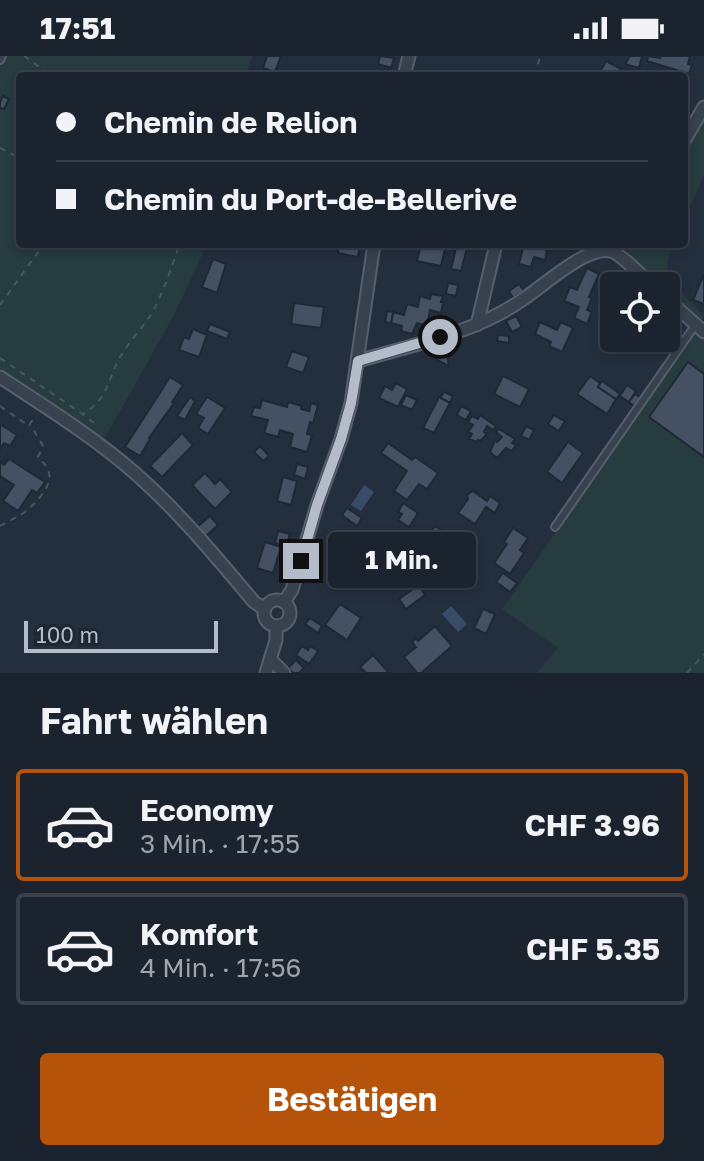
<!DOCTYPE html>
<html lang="de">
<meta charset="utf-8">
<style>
body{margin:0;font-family:"Golos Text",sans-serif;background:#282f3a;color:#f1f3f6;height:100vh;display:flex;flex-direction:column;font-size:30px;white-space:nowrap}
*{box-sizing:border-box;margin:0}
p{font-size:26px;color:#a0a4aa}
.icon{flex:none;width:44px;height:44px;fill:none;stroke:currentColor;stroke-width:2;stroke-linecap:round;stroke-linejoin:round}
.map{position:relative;height:617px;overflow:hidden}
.panel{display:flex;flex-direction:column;background:#1b232e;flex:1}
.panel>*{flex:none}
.guide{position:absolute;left:16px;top:16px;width:672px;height:176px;border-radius:8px;box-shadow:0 4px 12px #0003,0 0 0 2px #39404a;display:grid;align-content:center;height:176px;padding:0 40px;background:#1b232e}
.buttons{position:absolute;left:600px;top:216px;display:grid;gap:16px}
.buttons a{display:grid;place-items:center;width:80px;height:80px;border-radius:8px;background:#1b232e;box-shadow:0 4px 12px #0003,0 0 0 2px #39404a;font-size:40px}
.scale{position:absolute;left:24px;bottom:20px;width:194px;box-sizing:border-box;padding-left:8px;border:4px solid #b4bcc9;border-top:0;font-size:22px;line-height:28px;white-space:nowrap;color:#b4bcc9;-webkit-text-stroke:6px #1d2633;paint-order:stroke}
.end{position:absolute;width:36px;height:36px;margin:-18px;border:10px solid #b4bcc9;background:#111;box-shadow:0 0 0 4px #111}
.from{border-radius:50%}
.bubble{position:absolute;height:56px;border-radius:8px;background:#1b232e;box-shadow:0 4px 12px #0003,0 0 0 2px #39404a;font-size:26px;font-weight:700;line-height:56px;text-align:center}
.guide b{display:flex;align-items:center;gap:28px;height:76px;font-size:30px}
.guide b+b{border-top:2px solid #39404a}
.guide i{width:20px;height:20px;background:#f1f3f6}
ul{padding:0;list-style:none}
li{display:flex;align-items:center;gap:24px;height:112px;margin:0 16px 12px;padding:0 24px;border:4px solid #39404a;border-radius:8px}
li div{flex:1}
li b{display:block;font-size:30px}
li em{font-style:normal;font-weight:700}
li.on{border-color:#b45309}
li>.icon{width:72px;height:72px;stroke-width:1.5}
h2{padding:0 40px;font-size:36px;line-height:96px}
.cta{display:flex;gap:16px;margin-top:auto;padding:16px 40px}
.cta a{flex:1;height:92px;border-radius:8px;background:#b45309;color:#fff;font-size:32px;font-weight:700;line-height:92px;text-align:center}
.status{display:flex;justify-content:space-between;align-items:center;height:56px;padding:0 40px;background:#1b232e;direction:ltr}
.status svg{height:22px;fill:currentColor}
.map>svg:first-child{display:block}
.green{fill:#263c3f}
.water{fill:#394c67}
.building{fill:#455162;stroke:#1f2835;stroke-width:2}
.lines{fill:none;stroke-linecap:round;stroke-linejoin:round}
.service-casing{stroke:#565f6c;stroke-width:10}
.minor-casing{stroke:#565f6c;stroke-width:15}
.path{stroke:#44595c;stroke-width:2;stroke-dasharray:6 6;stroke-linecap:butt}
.service{stroke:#38414e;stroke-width:6}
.minor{stroke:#38414e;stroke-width:11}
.route{stroke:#b4bcc9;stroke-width:10}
</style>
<div class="status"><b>17:51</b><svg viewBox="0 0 49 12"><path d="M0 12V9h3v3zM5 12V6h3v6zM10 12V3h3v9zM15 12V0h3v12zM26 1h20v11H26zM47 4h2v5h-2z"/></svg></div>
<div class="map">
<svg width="704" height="617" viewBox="0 0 704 617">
<rect width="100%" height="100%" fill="#242f3e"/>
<g class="green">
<path d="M0,0H252L245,20H20V188H207L174,259L105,382L0,314Z"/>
<path d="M704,62V119L684,164V93Z"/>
<path d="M625,188H673C670,195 666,205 668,213C672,231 693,247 704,260L702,265L666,233V230H663C649,218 629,206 625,188Z"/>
<path d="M696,277L704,285V617H536L558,592L502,553Z"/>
</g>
<g class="water">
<path d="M364,429L374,436L361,455L351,449Z"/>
<path d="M451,550L467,568L458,576L442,558Z"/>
</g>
<g class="building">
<path d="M267,0H281L275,16L263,12Z"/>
<path d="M380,0L394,2L391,12L378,8Z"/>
<path d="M630,0H642L639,12L625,8Z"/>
<path d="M648,0L660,2L661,0H690L688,8L692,9L689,18L647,5Z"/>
<path d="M606,5L621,13L617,20H607L600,16Z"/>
<path d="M3,40L9,43L4,53L0,52V46Z"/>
<path d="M339,188H360L358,201L338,197Z"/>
<path d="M421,188H446L441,210L417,205Z"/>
<path d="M457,188H468L461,215L451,213Z"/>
<path d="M524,188L547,194L545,204L534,201L531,211L519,208Z"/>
<path d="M213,203L226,208L217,237L202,231Z"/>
<path d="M587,212L599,218L589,241L592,242L587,254L592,256L587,268L574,262L579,251L564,245L570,231L577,234Z"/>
<path d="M703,220L704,221V248L693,244Z"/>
<path d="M448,227L458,229L456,240L446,238Z"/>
<path d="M519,228L524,235L513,242L509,235Z"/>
<path d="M431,238L443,240L441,246H443L441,257L430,254L427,270L417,267L412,278L401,275L402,270L391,267L393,256L404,259L407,248L418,251L420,240L430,243Z"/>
<path d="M294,247L324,251L321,272L291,268Z"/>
<path d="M387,255L393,256L391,267L385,266Z"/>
<path d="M516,260L522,271L512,276L506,265Z"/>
<path d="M540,266L557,274L561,266L573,272L562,296L549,290L551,286L535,278Z"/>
<path d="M210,268L230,276L227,283L207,275Z"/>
<path d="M193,273L207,279L199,301L179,294L184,281L189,283Z"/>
<path d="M498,279L509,280V287L497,285Z"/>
<path d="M292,295L309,301L303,317L286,311Z"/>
<path d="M441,297L447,300L449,310L437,304Z"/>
<path d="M688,306L704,318V401L649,361Z"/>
<path d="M503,320L529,333L520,351L494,338Z"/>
<path d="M590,320L600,327L598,331L616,343L607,358L577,338Z"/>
<path d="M170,321L183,329L172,346L174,347L149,382L150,383L140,400L125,391Z"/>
<path d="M602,325L620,338L616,343L598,331Z"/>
<path d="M396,327L407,333L398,351L379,342L385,330L392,334Z"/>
<path d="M627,329L636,335L629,346L620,340Z"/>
<path d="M444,336L453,340L450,347L440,342Z"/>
<path d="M635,338L640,341L634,350L629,346Z"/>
<path d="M406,339L417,344L412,354L401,349Z"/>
<path d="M190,341L195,345L185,364L177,360Z"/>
<path d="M207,341L225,352L208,378L198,372L204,362L196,358Z"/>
<path d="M439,341L450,347L434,377L423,372Z"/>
<path d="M262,344L287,351L288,346L302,350L301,353L309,355L311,347L318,349L313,367L310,366L307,378L312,379L307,396L290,391L293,378L280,374L278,381L264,377L268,364L251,360L254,351L260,352Z"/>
<path d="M461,350L471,355L466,364L457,359Z"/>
<path d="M480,359L496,370L493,374L487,370L484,376L487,378L480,385L478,384L477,386L469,383L472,378L468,376L473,369L468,366L472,360L478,363Z"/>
<path d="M554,359L565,365L559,375L548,368Z"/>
<path d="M0,368L17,379L10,390L4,387L0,393Z"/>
<path d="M526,370L534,374L529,384L521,380Z"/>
<path d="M499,373L515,383L512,387L516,389L512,395L506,392L497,402L490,396L495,384L497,386L502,381L496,376Z"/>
<path d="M182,377L193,389L162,421L150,410Z"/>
<path d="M568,386L583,397L562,427L547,416Z"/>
<path d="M388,387L412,404L415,401L438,417L427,433L419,428L407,444L394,435L407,415L381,397Z"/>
<path d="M260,390L269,400L263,405L254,396Z"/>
<path d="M9,403L45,426L37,437L32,434L18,455L3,445L14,429L0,420V406L4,409Z"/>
<path d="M297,408L308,411L305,423L294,419Z"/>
<path d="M205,417L215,428L220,423L232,436L215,453L192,429Z"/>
<path d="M283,421L297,425L291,449L277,445Z"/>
<path d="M473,435L487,445L490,440L500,447L495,457L486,451L475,468L458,457L468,443L467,439Z"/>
<path d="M403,447L418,457L409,471L398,464L402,458L398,456Z"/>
<path d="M347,452L362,462L357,470L342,459Z"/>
<path d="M210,460L218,469L205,481L197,471Z"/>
<path d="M435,470L454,483L439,504L442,506L433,519L422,512L429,500L419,493Z"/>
<path d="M513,472L528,482L520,494L524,497L510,518L494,507L507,488L504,486Z"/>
<path d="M278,475L290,478L286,490L275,487Z"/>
<path d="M265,486L281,491L273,517L257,512Z"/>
<path d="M352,492L369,502L367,504L379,511L366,533L345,520L346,518L339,514Z"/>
<path d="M503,517L517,527L510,536L496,526Z"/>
<path d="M419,529L425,539L406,553L399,543Z"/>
<path d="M340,548L361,562L347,584L325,569Z"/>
<path d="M483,553L495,558L486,578L474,572Z"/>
<path d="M310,562L322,570L318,577L305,568Z"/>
<path d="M435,570L452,590L421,617H417L404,601L416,591L412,586L416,582L418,585Z"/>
<path d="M302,590L308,594L310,590L318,595L309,608L296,599Z"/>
<path d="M373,599L389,617H366L360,611Z"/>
<path d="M296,604L304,612L299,617H293L288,612Z"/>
</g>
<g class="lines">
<defs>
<g id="service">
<path d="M0,4L2,0"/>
<path d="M555,471L696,268"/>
</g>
<g id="minor">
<path d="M404,20L409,0"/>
<path d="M684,85L704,51"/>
<path d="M666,242L704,276"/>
<path d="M477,269L496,188"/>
<path d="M358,305C415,288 476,277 525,242C544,229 587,190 610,195C619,196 645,223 653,230"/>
<path d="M0,321C47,352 94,381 136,418C180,457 217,502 254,546L265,553"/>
<circle cx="277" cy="557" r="13"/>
<path d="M284,546L292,534L317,449L341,383L351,347L374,188"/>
<path d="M271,604L284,617"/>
<path d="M266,617L276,584V570"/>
</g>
</defs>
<use href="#service" class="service-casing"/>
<use href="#minor" class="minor-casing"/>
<g class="path">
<path d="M24,0L52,20"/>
<path d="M535,20L540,0"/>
<path d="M0,92L20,102"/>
<path d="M0,249L44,188"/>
<path d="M0,302L81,357"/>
<path d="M0,350L29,370L35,359"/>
<path d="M94,367L82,358C106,346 108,325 119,303C128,286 142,273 152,257C164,236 171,211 180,188"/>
<path d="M0,470C8,465 21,460 27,454C37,446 52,430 49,417C48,410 42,406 38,401L43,390L33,373L29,370"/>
<path d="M687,617L704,598"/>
</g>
<use href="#service" class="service"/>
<use href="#minor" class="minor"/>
</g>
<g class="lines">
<path class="route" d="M301,505L317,449L341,383L351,347L358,305L440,281"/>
</g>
</svg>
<div class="buttons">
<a><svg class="icon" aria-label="locate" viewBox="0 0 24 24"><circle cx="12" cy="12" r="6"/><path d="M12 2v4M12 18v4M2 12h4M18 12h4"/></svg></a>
</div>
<div class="scale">100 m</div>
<i class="end from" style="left:440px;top:281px"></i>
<i class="end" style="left:301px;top:505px"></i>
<div class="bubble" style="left:328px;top:476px;width:148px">1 Min.</div>
<div class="guide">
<b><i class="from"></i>Chemin de Relion</b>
<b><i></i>Chemin du Port-de-Bellerive</b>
</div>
</div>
<section class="panel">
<h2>Fahrt wählen</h2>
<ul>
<li class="on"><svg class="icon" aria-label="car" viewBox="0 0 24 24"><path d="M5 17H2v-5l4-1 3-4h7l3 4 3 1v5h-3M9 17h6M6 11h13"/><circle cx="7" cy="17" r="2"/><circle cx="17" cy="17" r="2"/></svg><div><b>Economy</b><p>3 Min. · 17:55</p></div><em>CHF 3.96</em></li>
<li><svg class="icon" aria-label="car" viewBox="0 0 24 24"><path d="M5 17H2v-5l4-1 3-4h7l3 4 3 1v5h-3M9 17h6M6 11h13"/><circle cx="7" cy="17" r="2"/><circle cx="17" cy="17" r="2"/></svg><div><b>Komfort</b><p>4 Min. · 17:56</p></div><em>CHF 5.35</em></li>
</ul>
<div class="cta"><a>Bestätigen</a></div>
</section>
